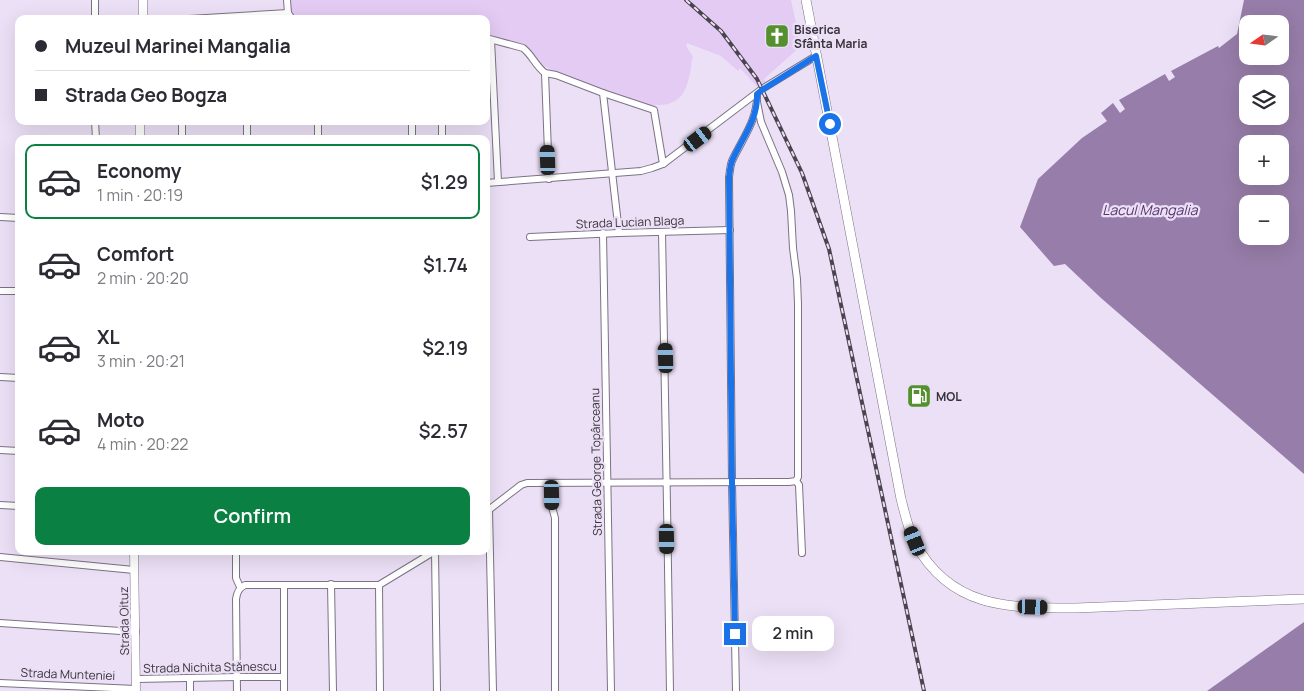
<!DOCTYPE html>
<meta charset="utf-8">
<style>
body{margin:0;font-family:Manrope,sans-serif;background:#f7f7f7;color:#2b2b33;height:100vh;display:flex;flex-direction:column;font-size:19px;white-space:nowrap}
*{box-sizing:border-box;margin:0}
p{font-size:16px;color:#7c7c81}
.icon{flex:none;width:28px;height:28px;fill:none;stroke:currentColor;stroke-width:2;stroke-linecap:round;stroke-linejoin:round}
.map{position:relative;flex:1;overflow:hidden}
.sheet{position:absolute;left:15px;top:135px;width:475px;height:420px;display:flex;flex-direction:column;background:#fff;border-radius:10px;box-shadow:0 5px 20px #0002}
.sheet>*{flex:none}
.banner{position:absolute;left:15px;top:15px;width:475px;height:110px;border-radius:10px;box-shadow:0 5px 20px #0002;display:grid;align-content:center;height:110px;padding:0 20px;background:#fff}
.needle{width:32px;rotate:256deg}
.tools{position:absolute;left:1239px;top:15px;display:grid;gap:10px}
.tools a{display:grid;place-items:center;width:50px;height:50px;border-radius:10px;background:#fff;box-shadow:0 5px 20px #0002;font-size:25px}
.end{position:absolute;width:22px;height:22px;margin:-11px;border:6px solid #1a73e8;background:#fff;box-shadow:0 0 0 2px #fff}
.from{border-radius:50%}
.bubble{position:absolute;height:35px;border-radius:10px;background:#fff;box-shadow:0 5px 20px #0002;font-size:16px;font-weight:600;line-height:35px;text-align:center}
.car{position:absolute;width:15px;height:30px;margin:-15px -8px;border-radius:6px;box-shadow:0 0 4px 1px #0007;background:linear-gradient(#222 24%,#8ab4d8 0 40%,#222 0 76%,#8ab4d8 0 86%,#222 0)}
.banner b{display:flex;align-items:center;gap:18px;height:48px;font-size:19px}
.banner b+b{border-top:1px solid #e1e1e2}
.banner i{width:12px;height:12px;background:#2b2b33}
ul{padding:9px 0 0;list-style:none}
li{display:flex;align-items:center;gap:15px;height:75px;margin:0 10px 8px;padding:0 10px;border:2px solid transparent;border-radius:10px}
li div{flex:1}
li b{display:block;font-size:19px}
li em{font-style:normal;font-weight:600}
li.on{border-color:#0b8043}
li>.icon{width:45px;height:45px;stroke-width:1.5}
.action{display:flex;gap:10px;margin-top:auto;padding:10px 20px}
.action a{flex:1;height:58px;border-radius:10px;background:#0b8043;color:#fff;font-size:20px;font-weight:600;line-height:58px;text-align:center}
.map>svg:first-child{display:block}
.green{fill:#e3cbf3}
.water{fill:#977da9;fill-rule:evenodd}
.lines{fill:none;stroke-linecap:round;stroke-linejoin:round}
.minor-casing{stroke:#7d7285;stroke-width:8}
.major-casing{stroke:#7d7285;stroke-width:9}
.highway-casing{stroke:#7d7285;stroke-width:10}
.minor{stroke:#fff;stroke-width:6}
.major{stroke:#fff;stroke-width:8}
.highway{stroke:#fff;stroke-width:9}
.rail-casing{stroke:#4a444e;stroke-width:4}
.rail{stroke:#ece0f6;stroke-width:2;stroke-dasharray:5.5;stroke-linecap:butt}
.route{stroke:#1a73e8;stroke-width:6}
.labels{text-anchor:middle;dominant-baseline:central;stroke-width:4.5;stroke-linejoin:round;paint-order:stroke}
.poi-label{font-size:12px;font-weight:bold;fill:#37323b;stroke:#ece0f6;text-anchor:start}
.street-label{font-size:12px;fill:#37323b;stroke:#ece0f6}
.water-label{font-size:14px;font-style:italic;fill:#57336c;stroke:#ece0f6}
</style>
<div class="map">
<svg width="1304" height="691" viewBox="0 0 1304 691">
<rect width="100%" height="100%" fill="#ece0f6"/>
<path class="green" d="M290,0H791L801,46L764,79L766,82L758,88L740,68L738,71L721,56L687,43L686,46L693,57C691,61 692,64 691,68C686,96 679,107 649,105L559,75L538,62L531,52L486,35V19H296L292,16Z"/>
<g class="water">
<path d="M1244,0H1304V474L1101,298L1065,264L1054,266L1020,227L1038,179L1082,138L1107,121L1101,113L1113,103L1120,113L1125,109L1119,100L1165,74L1169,81L1175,77L1171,71L1218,46L1219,48L1237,34ZM1248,24H1280V56H1248ZM1248,84H1280V116H1248ZM1248,144H1280V176H1248ZM1248,204H1280V236H1248Z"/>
<path d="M1304,622V691H1207Z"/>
</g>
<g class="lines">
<defs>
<g id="minor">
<path d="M95,0V19"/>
<path d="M287,0L288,13L292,19"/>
<path d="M189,19L288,13"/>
<path d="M486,38L523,48C532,55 535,65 545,73L549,179"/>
<path d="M491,40L498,182"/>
<path d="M545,73L556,75L603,93L654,110L663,164"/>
<path d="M603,93L619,233"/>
<path d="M95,121L96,139"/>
<path d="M318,121V139"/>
<path d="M412,121V139"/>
<path d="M442,121V139"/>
<path d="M182,139V121"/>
<path d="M247,139V121"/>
<path d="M486,183L641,171L652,168L663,164L762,89L816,56"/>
<path d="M0,217L19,218"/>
<path d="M662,232C666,385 667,538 670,691"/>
<path d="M603,233L611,691"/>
<path d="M530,237L619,233L730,230"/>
<path d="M0,291H19"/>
<path d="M0,377L19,378"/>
<path d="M0,450L19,451"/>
<path d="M796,481L799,485L802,553"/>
<path d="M552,483V507L555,518V691"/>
<path d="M0,505L19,506"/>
<path d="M489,510L493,691"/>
<path d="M486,512L521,485L527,483L789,482L796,481L798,477V304L797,279L793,248L791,211L789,195L782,172L761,122L757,102"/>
<path d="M236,551V578L240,587"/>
<path d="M435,551L437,691"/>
<path d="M0,557L134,570"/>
<path d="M331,584L333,691"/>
<path d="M284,585V691"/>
<path d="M379,585L380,691"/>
<path d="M0,623L136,632"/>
<path d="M190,678V691"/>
<path d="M136,679L237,677H284"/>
<path d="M0,683L136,689"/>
<path d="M237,691L236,599C237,592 239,588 245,585H379L435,551"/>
<path d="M736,691L732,482L729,177C730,172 730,166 732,161C742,139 758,120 757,94"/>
</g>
<g id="major">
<path d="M143,19V0"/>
<path d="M140,139V121"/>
<path d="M134,551L136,691"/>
</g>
<path id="highway" d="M806,0L901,499C905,514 908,529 915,543C951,609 1009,608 1076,608L1304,599"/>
</defs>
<use href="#minor" class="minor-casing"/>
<use href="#major" class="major-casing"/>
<use href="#highway" class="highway-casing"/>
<use href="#minor" class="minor"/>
<use href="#major" class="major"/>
<use href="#highway" class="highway"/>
<defs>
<path id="rail" d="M686,0L721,31L757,79L802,173L829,249L924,691"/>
</defs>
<use href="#rail" class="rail-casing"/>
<use href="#rail" class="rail"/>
</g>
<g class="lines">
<path class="route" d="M735,634L732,482L729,177C730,172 730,166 732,161C742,138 758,120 757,94L762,90L816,56L830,124"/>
</g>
<defs>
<symbol id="church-square" viewBox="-11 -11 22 22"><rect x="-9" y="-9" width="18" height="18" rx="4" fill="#55902e" stroke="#ece0f6"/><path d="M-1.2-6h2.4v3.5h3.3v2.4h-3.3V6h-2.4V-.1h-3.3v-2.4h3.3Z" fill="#fff"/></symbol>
<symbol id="fuel-square" viewBox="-11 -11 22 22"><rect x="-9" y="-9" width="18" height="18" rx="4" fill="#55902e" stroke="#ece0f6"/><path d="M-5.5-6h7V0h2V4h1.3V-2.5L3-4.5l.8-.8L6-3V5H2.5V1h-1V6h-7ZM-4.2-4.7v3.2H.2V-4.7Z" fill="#fff"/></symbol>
</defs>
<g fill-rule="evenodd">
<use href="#church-square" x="763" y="22" width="28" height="28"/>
<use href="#fuel-square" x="905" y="382" width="28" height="28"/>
</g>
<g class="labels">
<g class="poi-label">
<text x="794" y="29">Biserica<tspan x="794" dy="14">Sfânta Maria</tspan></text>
<text x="936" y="396">MOL</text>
</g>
<g class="street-label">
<text transform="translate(630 222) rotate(-2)">Strada Lucian Blaga</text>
<text transform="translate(596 462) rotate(-91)">Strada George Topârceanu</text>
<text transform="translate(124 621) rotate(-91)">Strada Oituz</text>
<text transform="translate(210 667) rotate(-1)">Strada Nichita Stănescu</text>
<text transform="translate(68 674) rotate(2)">Strada Munteniei</text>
</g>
<g class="water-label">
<text x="1150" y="209">Lacul Mangalia</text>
</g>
</g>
</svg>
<div class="tools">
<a><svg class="needle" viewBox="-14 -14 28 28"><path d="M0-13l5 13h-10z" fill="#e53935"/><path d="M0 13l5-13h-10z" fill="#7c7c81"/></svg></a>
<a><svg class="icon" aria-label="layers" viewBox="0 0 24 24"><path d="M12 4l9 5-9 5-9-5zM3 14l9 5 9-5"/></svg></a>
<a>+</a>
<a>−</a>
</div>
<i class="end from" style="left:830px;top:124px"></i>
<i class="end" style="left:735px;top:634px"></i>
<div class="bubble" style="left:752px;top:616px;width:82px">2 min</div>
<i class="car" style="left:698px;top:139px;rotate:53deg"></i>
<i class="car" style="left:548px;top:160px;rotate:358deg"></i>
<i class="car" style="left:666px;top:358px;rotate:358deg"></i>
<i class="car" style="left:552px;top:495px;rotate:179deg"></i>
<i class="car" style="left:667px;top:539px;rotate:179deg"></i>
<i class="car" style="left:915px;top:541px;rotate:338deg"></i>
<i class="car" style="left:1033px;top:607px;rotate:92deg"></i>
<div class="banner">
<b><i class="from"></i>Muzeul Marinei Mangalia</b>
<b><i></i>Strada Geo Bogza</b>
</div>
<section class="sheet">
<ul>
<li class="on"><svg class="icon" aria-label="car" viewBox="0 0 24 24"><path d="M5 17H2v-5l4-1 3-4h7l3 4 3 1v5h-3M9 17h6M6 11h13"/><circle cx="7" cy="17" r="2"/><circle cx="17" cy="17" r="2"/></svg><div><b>Economy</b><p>1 min · 20:19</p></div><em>$1.29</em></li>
<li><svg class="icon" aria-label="car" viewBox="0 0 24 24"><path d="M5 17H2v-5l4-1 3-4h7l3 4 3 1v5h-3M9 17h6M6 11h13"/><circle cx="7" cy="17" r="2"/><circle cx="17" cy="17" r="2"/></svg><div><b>Comfort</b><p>2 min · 20:20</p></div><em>$1.74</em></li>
<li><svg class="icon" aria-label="car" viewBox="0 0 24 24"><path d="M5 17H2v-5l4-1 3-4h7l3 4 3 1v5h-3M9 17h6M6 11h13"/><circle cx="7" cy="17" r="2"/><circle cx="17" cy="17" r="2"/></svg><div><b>XL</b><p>3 min · 20:21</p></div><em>$2.19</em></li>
<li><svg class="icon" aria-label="car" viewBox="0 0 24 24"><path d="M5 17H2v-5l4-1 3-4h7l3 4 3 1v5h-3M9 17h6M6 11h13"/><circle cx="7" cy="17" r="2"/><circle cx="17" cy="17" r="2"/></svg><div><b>Moto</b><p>4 min · 20:22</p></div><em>$2.57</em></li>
</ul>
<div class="action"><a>Confirm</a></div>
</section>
</div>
